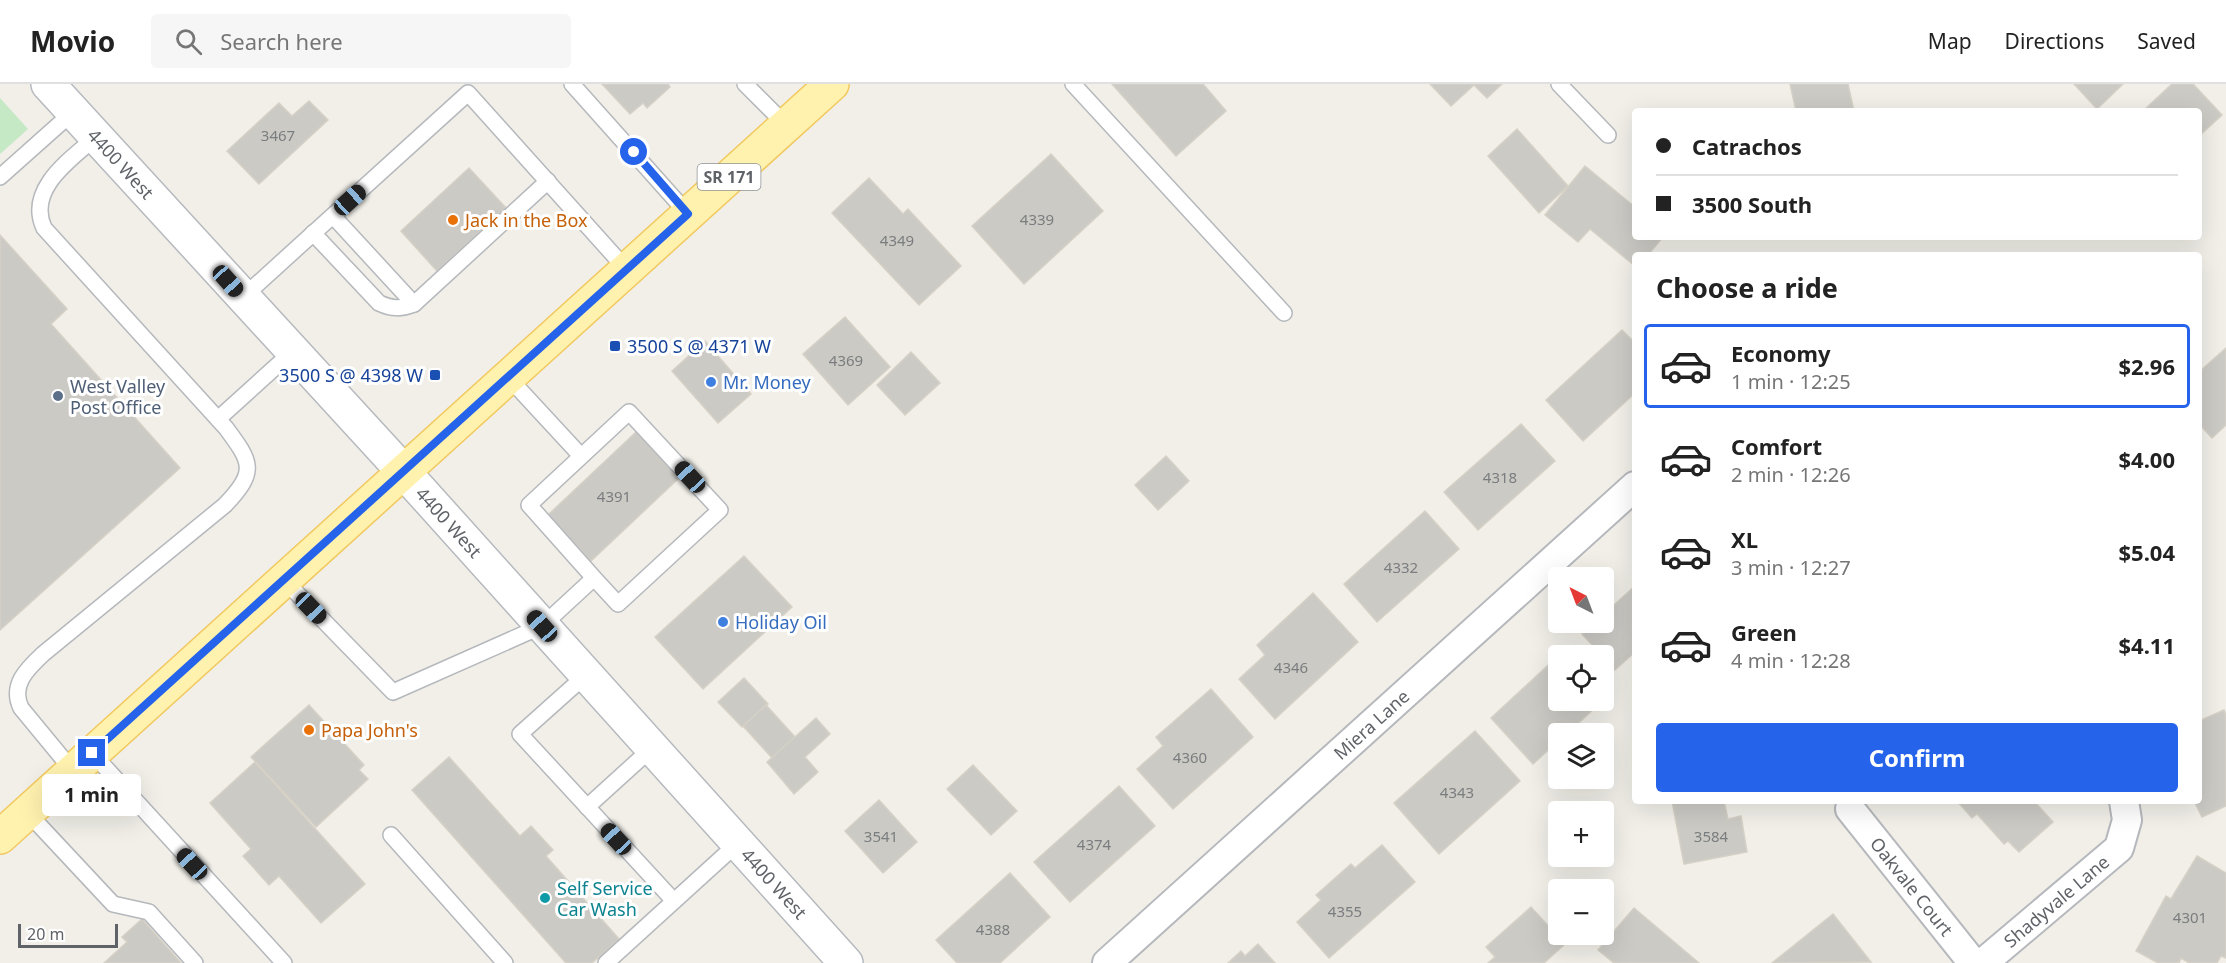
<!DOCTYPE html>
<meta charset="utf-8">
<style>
body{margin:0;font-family:"Noto Sans",sans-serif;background:#f6f6f6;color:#222;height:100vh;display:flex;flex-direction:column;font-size:22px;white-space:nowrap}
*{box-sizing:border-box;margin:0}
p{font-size:20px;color:#767676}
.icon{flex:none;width:33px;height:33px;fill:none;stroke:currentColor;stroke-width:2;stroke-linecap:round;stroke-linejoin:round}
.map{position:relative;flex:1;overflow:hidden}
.drawer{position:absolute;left:1632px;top:168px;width:570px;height:552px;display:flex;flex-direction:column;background:#fff;border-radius:6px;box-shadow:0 6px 24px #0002}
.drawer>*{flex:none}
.banner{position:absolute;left:1632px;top:24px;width:570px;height:132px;border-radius:6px;box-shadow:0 6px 24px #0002;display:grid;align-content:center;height:132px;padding:0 24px;background:#fff}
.needle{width:39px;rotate:318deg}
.tools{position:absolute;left:1548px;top:483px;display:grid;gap:12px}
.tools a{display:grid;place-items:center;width:66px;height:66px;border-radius:6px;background:#fff;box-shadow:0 6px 24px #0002;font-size:30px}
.scale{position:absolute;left:18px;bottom:15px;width:100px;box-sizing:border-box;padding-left:6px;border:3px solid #5f6368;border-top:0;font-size:16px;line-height:21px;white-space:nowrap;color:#5f6368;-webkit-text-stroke:4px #fff;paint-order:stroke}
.end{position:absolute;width:27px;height:27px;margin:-14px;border:8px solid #2563eb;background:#fff;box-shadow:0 0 0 3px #fff}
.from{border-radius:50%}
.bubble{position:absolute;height:42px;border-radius:6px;background:#fff;box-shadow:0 6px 24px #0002;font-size:20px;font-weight:700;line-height:42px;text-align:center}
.car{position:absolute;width:18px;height:36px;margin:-18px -9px;border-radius:8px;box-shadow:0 0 4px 2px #0007;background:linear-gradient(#222 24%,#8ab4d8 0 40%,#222 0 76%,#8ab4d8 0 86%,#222 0)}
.banner b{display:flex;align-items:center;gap:21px;height:57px;font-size:22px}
.banner b+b{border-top:2px solid #e0e0e0}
.banner i{width:15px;height:15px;background:#222}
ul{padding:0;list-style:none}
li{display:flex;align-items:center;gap:18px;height:84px;margin:0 12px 9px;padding:0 12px;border:3px solid transparent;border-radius:6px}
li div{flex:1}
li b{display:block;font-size:22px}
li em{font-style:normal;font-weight:700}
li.current{border-color:#2563eb}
li>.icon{width:54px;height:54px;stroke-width:1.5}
h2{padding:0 24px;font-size:27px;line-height:72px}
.button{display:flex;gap:12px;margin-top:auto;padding:12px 24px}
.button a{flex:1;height:69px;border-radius:6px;background:#2563eb;color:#fff;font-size:24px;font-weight:700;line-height:69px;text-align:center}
header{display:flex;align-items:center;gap:36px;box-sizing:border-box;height:84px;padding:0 30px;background:#fff;border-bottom:2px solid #e0e0e0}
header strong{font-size:28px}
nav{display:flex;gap:33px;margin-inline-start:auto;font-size:21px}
.search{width:420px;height:54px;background:#f6f6f6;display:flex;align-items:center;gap:15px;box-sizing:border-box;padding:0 21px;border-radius:6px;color:#767676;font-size:22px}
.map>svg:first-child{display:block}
.green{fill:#c5e8c5}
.building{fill:#cccac5;stroke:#d6d1c6;stroke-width:1.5}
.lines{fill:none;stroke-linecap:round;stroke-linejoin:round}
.lane-casing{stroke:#b5b8bc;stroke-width:18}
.street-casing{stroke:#b5b8bc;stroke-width:32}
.secondary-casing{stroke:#b6babf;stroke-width:36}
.primary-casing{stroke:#f2c960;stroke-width:36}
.lane{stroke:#fff;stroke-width:15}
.street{stroke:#fff;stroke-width:28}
.secondary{stroke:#fff;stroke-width:33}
.primary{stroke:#fff2af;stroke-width:33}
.route{stroke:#2563eb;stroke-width:8}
.food-dot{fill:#e8710a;stroke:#fff;stroke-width:2}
.transit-dot{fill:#1a4fb4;stroke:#fff;stroke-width:2}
.shop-dot{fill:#3f7fe0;stroke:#fff;stroke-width:2}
.service-dot{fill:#5c6f8a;stroke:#fff;stroke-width:2}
.culture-dot{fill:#0f9aa8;stroke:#fff;stroke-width:2}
.labels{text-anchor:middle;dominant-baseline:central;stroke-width:6;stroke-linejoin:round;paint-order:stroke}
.number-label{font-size:15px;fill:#7a7d7f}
.shield{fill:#fff;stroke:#8f9295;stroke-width:1.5}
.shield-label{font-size:16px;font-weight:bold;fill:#5f6368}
.street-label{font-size:18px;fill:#5f6368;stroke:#fff}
.food-label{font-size:18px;fill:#c56008;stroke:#fff;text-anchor:start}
.transit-label{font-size:18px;fill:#164399;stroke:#fff;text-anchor:start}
.shop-label{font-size:18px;fill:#366cbe;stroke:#fff;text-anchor:start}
.service-label{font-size:18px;fill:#4e5e75;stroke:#fff;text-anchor:start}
.culture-label{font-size:18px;fill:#0d838f;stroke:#fff;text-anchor:start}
</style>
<header>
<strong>Movio</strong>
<div class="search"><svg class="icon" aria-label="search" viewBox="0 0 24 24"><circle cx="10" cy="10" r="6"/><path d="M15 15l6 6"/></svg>Search here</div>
<nav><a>Map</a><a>Directions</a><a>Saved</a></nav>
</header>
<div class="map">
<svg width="2226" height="879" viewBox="0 0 2226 879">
<rect width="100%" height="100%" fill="#f1efe8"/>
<path class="green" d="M0,14L28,45L0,70Z"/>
<g class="building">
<path d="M602,0H668L670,3L647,24L643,19L630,30Z"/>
<path d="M1112,0H1203L1226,27L1176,72Z"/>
<path d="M1430,0H1502L1487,14L1474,1L1451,22Z"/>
<path d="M1790,0H1848L1854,27H1796Z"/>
<path d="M2074,0H2123L2097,25Z"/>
<path d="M2172,0H2193L2222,31L2199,52V27H2143Z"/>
<path d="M309,17L328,36L259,100L227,67L279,19L292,32Z"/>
<path d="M1517,45L1568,102L1539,129L1488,72Z"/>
<path d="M1051,70L1103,127L1024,200L972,142Z"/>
<path d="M1585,82L1635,123V153H1663L1648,171H1635V182L1590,145L1578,158L1545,131Z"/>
<path d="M469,84L506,124L437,187L401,147Z"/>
<path d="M869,94L903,130L908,125L961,182L919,221L832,129Z"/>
<path d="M0,151L67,225L51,240L180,384L0,546Z"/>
<path d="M845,233L890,283L848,321L803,270Z"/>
<path d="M1622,246L1635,259V309L1583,357L1546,316Z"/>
<path d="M705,257L751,310L718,339L672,287Z"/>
<path d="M2226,264V341L2212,354L2199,340V288Z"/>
<path d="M911,268L940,299L905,331L877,301Z"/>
<path d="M1521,340L1555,377L1478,446L1444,408Z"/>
<path d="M636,348L679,394L591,477L548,431Z"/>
<path d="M1166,372L1189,397L1158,426L1135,401Z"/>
<path d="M1425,427L1459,465L1377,538L1344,500Z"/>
<path d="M744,472L792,523L703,605L655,553Z"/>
<path d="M1635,502V568L1615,586L1582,550L1594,538H1604V530Z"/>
<path d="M1313,509L1358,558L1275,635L1239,595L1265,571L1257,561Z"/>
<path d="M1558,572V616H1603L1567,650H1558V657L1533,680L1491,634Z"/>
<path d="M744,594L768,620L742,643L718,618Z"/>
<path d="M1211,605L1253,653L1173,725L1137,685L1163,662L1156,653Z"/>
<path d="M309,621L364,681L359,686L368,695L316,743L251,673Z"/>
<path d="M766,621L795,653L772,674L743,642Z"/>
<path d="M2224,626L2226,631V722L2202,733L2194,717H2199V637Z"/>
<path d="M816,634L830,650L805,673L818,688L794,710L767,678Z"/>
<path d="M1475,647L1520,697L1439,770L1394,719Z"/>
<path d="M449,673L520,752L531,742L553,766L546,772L619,855L592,879H566L412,706Z"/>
<path d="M255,678L365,800L321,839L279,792L269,801L243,772L251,765L210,719Z"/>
<path d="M973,681L1017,727L991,751L947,705Z"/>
<path d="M1119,702L1155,742L1070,818L1034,778Z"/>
<path d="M879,716L917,758L883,789L845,747Z"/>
<path d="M1672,717H1724L1728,735L1741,732L1747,768L1684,780Z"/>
<path d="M1957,717H2034L2053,738L2019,768L2008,757L2004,760L1977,730L1972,734Z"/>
<path d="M1382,761L1415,798L1329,874L1297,838L1321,816L1316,811L1351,780L1355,784Z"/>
<path d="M2197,772L2226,789V874L2221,872L2217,879H2189L2181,874L2179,879H2158L2136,867L2166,812L2171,815Z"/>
<path d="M1010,789L1050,833L1000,879H957L936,856Z"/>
<path d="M1531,823L1565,860L1544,879H1488L1495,873L1486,863Z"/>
<path d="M1634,824L1699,879H1614L1598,866Z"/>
<path d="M1833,830L1871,878L1772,879Z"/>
<path d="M142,835L181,879H104L127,858L122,853Z"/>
<path d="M1258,860L1275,879H1228L1241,867L1245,872Z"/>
</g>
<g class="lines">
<defs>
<g id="lane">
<path d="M572,0L688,130"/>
<path d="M745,0L786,41"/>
<path d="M1073,0L1284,229"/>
<path d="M1559,0L1608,51"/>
<path d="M0,93L73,28"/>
<path d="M333,132L414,220L548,97"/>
<path d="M313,149L379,219C392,225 401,225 414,220"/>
<path d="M243,213L468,9L627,186"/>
<path d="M508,293L581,372"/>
<path d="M218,335L292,268"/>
<path d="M284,496L393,608L542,542L594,494L529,421L629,328L720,426L618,520L594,494"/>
<path d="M586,591L520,650L674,817"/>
<path d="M92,669L284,879"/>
<path d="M73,687L21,624C10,601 27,585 43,570L225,421C257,387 252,379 226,344L44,144C26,105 71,75 96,53"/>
<path d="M587,723L652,664"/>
<path d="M27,728L113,820L149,828L195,879"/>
<path d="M391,751L505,879"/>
<path d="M606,879L738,759"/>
</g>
<g id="street">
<path id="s1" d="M1850,725L1973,879"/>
<path id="s2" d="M1107,879L1635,402"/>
<path id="s3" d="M1983,879L2119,764L2127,736L2124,717"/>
</g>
<g id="secondary">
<path id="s4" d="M48,0L403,387L846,879"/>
</g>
<path id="primary" d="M0,753L832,0"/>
</defs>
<use href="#lane" class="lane-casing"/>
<use href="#street" class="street-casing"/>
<use href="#secondary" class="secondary-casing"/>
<use href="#primary" class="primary-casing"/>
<use href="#lane" class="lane"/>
<use href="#street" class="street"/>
<use href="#secondary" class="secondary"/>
<use href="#primary" class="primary"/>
</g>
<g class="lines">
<path class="route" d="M92,669L688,130L634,68"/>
</g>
<g class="food-dot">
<circle cx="453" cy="136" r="6"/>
<circle cx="309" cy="646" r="6"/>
</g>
<g class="transit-dot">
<rect x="609" y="256" width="12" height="12" rx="3"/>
<rect x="429" y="285" width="12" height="12" rx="3"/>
</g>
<g class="shop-dot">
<circle cx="711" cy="298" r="6"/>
<circle cx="723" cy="538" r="6"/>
</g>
<circle class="service-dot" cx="58" cy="312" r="6"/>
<circle class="culture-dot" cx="545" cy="814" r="6"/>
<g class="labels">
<g class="number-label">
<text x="278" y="51">3467</text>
<text x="1037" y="135">4339</text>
<text x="897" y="156">4349</text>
<text x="846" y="276">4369</text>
<text x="1500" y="393">4318</text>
<text x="614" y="412">4391</text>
<text x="1401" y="483">4332</text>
<text x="1291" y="583">4346</text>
<text x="1190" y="673">4360</text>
<text x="1457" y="708">4343</text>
<text x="881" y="752">3541</text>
<text x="1711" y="752">3584</text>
<text x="1094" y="760">4374</text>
<text x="1345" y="827">4355</text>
<text x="2190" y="833">4301</text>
<text x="993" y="845">4388</text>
</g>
<rect class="shield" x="697.5" y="80" width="63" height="26" rx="4.5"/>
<g class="shield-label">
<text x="729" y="93">SR 171</text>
</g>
<g class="street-label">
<text stroke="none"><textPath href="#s4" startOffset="108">4400 West</textPath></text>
<text stroke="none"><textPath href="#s4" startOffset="594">4400 West</textPath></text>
<text stroke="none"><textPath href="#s2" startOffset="356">Miera Lane</textPath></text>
<text stroke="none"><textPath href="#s4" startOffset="1080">4400 West</textPath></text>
<text stroke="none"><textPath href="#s1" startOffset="99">Oakvale Court</textPath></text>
<text stroke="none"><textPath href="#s3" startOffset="96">Shadyvale Lane</textPath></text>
</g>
<g class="food-label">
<text x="465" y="136">Jack in the Box</text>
<text x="321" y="646">Papa John's</text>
</g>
<g class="transit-label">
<text x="627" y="262">3500 S @ 4371 W</text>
<text x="423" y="291" text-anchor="end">3500 S @ 4398 W</text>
</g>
<g class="shop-label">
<text x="723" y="298">Mr. Money</text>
<text x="735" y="538">Holiday Oil</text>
</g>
<g class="service-label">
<text x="70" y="302">West Valley<tspan x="70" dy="21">Post Office</tspan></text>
</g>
<g class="culture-label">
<text x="557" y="804">Self Service<tspan x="557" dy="21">Car Wash</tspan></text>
</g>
</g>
</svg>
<div class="tools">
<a><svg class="needle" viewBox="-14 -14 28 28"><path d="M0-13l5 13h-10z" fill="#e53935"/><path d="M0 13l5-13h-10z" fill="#767676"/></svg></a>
<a><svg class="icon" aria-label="locate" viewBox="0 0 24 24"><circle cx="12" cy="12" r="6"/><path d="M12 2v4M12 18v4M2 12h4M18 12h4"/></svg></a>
<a><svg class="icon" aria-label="layers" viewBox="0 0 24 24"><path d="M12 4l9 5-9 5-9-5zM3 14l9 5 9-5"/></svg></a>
<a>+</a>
<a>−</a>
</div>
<div class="scale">20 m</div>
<i class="end from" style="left:634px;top:68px"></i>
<i class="end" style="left:92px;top:669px"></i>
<div class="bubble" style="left:42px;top:690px;width:99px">1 min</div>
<i class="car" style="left:350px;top:116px;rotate:48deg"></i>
<i class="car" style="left:228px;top:197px;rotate:138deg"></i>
<i class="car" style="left:690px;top:393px;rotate:317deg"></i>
<i class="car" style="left:311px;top:524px;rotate:136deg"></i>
<i class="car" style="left:542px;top:542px;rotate:318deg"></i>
<i class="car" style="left:616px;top:755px;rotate:317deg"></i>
<i class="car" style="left:192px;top:780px;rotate:317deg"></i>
<div class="banner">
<b><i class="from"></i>Catrachos</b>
<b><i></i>3500 South</b>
</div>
<section class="drawer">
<h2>Choose a ride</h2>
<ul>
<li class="current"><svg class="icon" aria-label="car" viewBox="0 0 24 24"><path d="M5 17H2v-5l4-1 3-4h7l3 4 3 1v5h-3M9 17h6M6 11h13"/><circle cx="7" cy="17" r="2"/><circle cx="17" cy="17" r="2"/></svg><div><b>Economy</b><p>1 min · 12:25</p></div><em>$2.96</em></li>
<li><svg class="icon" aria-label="car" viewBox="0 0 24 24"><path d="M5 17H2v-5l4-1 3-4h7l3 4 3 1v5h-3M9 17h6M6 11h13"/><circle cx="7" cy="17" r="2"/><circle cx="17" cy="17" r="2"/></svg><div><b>Comfort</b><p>2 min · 12:26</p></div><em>$4.00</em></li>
<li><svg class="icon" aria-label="car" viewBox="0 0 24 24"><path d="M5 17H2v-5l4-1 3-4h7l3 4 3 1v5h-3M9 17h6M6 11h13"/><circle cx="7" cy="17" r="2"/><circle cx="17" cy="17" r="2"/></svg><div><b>XL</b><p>3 min · 12:27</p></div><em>$5.04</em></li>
<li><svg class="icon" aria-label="car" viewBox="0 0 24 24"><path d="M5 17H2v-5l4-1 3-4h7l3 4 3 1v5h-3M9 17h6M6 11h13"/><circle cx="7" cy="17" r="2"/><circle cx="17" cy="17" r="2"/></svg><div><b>Green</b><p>4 min · 12:28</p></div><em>$4.11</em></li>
</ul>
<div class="button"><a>Confirm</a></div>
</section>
</div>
